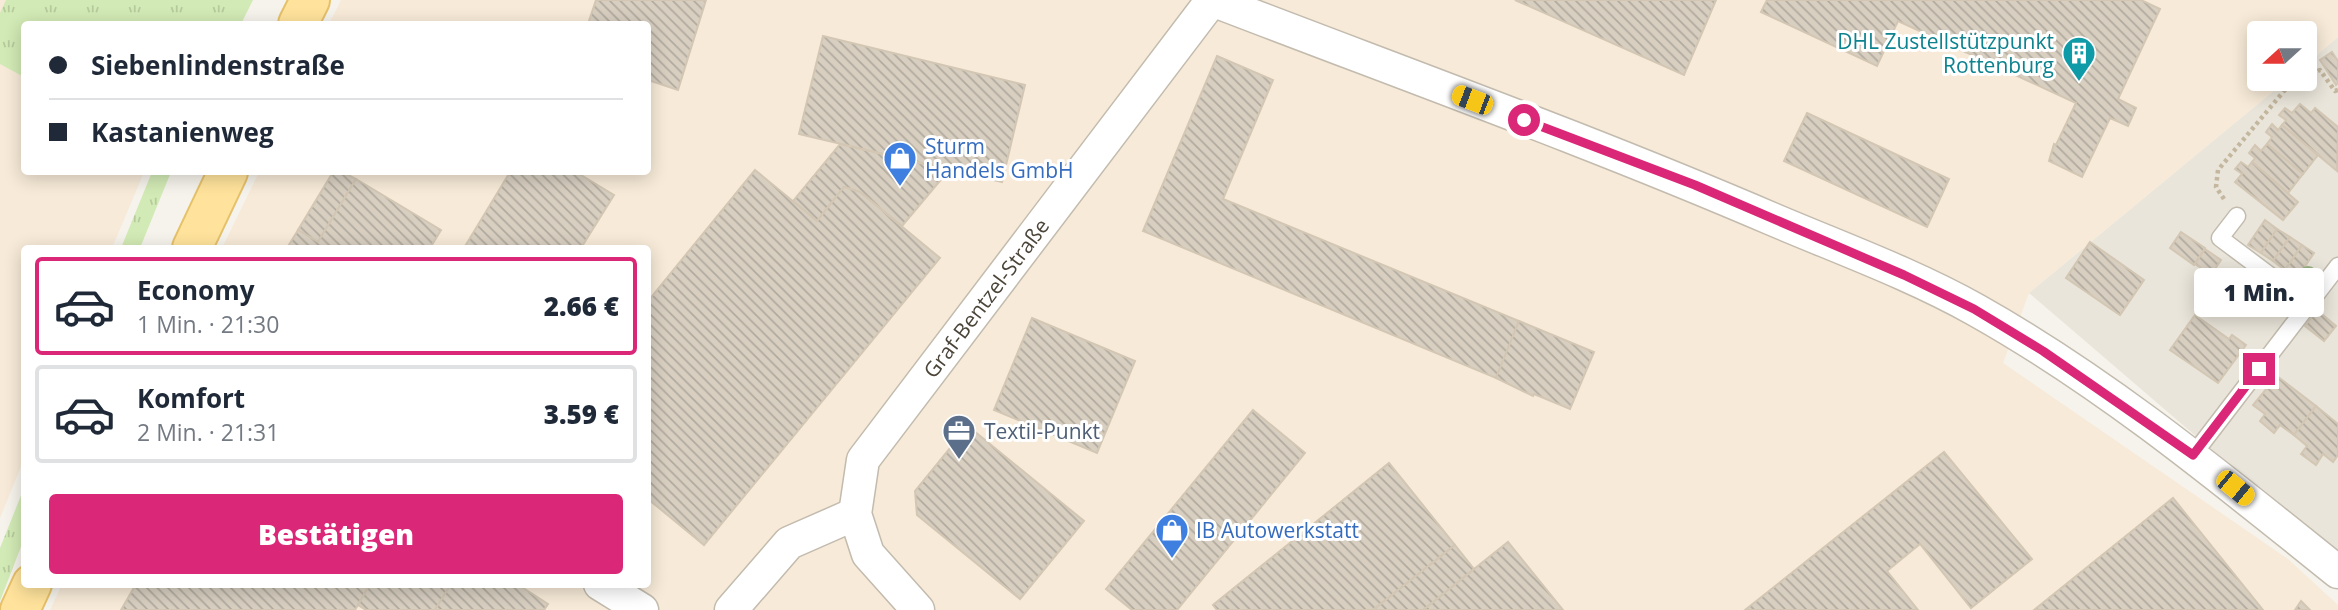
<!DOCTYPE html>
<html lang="de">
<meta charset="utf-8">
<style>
body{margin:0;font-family:"Open Sans",sans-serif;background:#f6f6f7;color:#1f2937;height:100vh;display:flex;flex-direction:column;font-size:26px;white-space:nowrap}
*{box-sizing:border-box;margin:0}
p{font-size:23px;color:#747a83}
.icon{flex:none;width:38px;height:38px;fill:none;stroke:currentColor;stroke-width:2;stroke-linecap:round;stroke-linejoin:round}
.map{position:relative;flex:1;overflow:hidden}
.side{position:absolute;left:21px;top:245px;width:630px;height:343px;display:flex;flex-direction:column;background:#fff;border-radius:7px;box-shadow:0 4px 18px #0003}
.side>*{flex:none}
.guide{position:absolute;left:21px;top:21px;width:630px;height:154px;border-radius:7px;box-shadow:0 4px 18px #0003;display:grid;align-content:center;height:154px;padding:0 28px;background:#fff}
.needle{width:46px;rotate:249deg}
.tools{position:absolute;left:2247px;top:21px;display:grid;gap:14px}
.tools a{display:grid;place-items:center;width:70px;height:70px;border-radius:7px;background:#fff;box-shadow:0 4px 18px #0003;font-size:35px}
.end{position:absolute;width:32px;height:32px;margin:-16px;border:9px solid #db2777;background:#fff;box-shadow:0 0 0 4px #fff}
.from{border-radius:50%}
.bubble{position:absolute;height:49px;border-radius:7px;background:#fff;box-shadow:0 4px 18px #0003;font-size:23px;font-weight:800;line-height:49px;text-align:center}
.car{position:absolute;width:21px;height:42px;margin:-21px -10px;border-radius:9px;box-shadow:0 0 5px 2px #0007;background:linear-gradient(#f5c518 24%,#345 0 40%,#f5c518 0 76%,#345 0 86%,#f5c518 0)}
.guide b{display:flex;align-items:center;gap:24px;height:66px;font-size:26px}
.guide b+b{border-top:2px solid #e0e1e3}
.guide i{width:18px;height:18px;background:#1f2937}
ul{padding:12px 0 0;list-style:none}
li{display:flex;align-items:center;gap:21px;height:98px;margin:0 14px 10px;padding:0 14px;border:4px solid #e0e1e3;border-radius:7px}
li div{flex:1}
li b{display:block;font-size:26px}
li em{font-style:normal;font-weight:800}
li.active{border-color:#db2777}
li>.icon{width:63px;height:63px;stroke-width:1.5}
.cta{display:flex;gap:14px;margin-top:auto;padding:14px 28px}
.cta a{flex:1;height:80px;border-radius:7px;background:#db2777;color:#fff;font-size:28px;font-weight:800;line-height:80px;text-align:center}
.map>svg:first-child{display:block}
.residential{fill:#eae5da}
.commercial{fill:#f7ead8}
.grass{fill:url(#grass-tufts)}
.building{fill:url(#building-back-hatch);stroke:#d3c7b4;stroke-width:2}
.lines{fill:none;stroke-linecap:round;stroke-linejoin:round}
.service-casing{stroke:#c2bbae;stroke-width:19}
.minor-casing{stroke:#c2bbae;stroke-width:35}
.primary-casing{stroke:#e6c16a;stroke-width:42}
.path{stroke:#c4b79f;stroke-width:4.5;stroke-dasharray:3.5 3.5;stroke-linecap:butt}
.service{stroke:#fff;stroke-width:16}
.minor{stroke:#fff;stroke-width:32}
.primary{stroke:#ffe39c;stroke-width:38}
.tree{fill:#97b381}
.route{stroke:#db2777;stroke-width:9}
.labels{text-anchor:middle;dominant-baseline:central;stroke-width:6;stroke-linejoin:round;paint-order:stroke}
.culture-label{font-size:21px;fill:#0d838f;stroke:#fff;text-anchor:end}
.shop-label{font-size:21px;fill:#366cbe;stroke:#fff;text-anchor:start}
.street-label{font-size:21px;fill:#4b4439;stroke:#fff}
.service-label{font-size:21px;fill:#4e5e75;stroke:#fff;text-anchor:start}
</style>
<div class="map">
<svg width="2338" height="610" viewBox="0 0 2338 610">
<defs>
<pattern id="grass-tufts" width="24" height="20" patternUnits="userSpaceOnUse" patternTransform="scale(1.75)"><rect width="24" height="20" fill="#d2eab5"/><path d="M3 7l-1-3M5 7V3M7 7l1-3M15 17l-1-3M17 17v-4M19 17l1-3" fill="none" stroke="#b6ca9c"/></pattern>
<pattern id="building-back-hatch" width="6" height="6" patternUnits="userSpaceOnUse" patternTransform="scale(1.75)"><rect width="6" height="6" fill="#d8cfc1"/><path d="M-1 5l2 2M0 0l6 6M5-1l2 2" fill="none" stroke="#b1aa9e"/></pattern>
</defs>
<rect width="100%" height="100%" fill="#f6f3ec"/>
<path class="residential" d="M2338,37V558L2029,293L2288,79H2305V65Z"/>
<g class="commercial">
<path d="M0,0H216L24,24V172H144L112,248H24V459L0,518Z"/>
<path d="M341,0H2338V37L2305,65V33H2259V79H2288L2029,293L2003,363L2288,559L2338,605V610H50L62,584H648V248H222L259,172H648V24H329Z"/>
</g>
<g class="grass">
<path d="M6,0H253L241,24H24V77L0,64V13Z"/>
<path d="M152,172H171L140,248H121Z"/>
<path d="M24,488V539L0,601V548Z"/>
</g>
<g class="building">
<path d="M596,0H706L678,90L648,80V24H588Z"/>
<path d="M1515,0H1716L1684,75Z"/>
<path d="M1767,0H2141L2160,9L2118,99L2136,108L2128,126L2110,118L2082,177L2049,161L2054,144L2056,145L2076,103L1898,21L1877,66L1761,12Z"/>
<path d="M823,36L1025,85L1002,182L799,134Z"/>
<path d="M2332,52L2338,61V83L2336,85L2320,60Z"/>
<path d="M1217,56L1273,80L1223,199L1519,321L1496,378L1143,231Z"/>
<path d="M2300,104L2311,113L2315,108L2338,127L2337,171L2282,125L2286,120L2279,115L2285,108L2292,113Z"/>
<path d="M1807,113L1949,179L1927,227L1784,161Z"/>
<path d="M2272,124L2278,130L2282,125L2318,155L2303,174L2267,144L2272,137L2266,132Z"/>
<path d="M840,144L949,170L902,226L860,192L844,187L817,221L793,201Z"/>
<path d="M2267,144L2303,174L2288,193L2252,162L2255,158L2249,153L2255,145L2261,151Z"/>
<path d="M2241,162L2248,167L2252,162L2298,202L2283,220L2235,182L2242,174L2235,169Z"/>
<path d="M755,170L817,221L844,187L860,192L940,258L704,545L648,499V301Z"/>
<path d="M333,172H342L356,179L318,242L298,230Z"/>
<path d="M510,172H576L614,195L581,248H464Z"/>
<path d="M356,179L441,230L430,248H287L298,230L318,242Z"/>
<path d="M2265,220L2277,229L2261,253L2248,245Z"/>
<path d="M2277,229L2290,237L2273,261L2261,253Z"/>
<path d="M2181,232L2205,248L2194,265L2170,248Z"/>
<path d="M2290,237L2302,245L2285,270L2273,261Z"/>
<path d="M2090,242L2144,280L2120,315L2066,278Z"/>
<path d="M2302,245L2314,253L2297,278L2285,270Z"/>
<path d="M2205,249L2221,260L2211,275L2195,264Z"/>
<path d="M2317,310L2336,326L2324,341L2305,326Z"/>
<path d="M2195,315L2229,339L2232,335L2246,345L2218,383L2170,350Z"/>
<path d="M1032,318L1135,361L1097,453L994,410Z"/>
<path d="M1519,321L1594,352L1570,409L1534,394L1533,396L1496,378Z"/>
<path d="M2277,376L2316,406L2294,435L2280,425L2274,433L2260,421L2265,414L2253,405Z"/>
<path d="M2316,406L2338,424V455L2333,462L2323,454L2316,465L2301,454L2307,446L2294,435Z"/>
<path d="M1253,410L1305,453L1177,610H1132L1106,589Z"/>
<path d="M968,426L1084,521L1020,599L917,515L915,491Z"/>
<path d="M1944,452L2032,559L1971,608L1920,544L1887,571L1918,610H1745Z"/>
<path d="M1389,463L1455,545L1373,610H1217L1213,605Z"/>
<path d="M2173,498L2263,610H2034Z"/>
<path d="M1508,542L1563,610H1423L1474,569Z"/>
<path d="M1455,545L1474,569L1423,610H1373Z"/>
<path d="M136,584H370L355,610H121Z"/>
<path d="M370,584H451L435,610H366L358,605Z"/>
<path d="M451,584H517L548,604L544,610H435Z"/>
<path d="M2301,601L2310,610H2295Z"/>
</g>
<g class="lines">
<defs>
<g id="service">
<path d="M2237,216L2220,238L2308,304"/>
<path d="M2193,455L2338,266"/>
</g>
<g id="minor">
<path d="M1212,0C1399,72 1588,140 1772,219C1840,248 1912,274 1976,310C2106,383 2222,479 2338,572"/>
<path d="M600,584L642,610"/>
<path d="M731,610L789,543L855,514"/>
<path d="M918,610L868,554L855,514L863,460L1212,0"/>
</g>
<g id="primary">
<path d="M298,24L310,0"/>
<path d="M192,248L228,172"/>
<path d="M20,610L32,584"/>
</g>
</defs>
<use href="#service" class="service-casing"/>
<use href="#minor" class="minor-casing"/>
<use href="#primary" class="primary-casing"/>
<g class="path">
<path d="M2305,77L2320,70L2335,91L2338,90"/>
<path d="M2224,199L2216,187L2218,170L2289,85L2301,79"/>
</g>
<use href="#service" class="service"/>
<use href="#minor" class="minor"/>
<use href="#primary" class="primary"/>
</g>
<circle class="tree" cx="2308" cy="276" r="10"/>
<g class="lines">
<path class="route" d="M1524,120L1695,185L1904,275L1974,309L2043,351L2193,455L2259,369"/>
</g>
<defs>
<symbol id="building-pin" viewBox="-11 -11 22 30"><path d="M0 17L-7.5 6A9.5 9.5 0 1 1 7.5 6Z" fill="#0f9aa8" stroke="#fff"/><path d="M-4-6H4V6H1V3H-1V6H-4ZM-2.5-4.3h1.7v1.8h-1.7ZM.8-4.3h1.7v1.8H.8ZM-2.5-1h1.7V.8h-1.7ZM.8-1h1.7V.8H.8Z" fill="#fff"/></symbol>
<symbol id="shop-pin" viewBox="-11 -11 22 30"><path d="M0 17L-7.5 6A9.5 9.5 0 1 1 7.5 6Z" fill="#3f7fe0" stroke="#fff"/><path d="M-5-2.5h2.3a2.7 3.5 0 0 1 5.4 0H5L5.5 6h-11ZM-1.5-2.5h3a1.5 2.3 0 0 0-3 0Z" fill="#fff"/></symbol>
<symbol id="office-pin" viewBox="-11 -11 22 30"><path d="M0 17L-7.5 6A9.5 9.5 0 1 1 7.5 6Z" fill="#5c6f8a" stroke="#fff"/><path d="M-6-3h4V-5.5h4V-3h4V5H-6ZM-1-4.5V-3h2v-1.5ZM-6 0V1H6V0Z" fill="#fff"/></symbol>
</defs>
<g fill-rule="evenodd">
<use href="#building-pin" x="2060" y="34" width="38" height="52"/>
<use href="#shop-pin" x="881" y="139" width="38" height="52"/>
<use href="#office-pin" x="940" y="412" width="38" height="52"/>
<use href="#shop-pin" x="1153" y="511" width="38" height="52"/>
</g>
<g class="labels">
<g class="culture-label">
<text x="2054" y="41">DHL Zustellstützpunkt<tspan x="2054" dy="24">Rottenburg</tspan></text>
</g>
<g class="shop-label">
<text x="925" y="146">Sturm<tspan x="925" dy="24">Handels GmbH</tspan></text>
<text x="1196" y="530">IB Autowerkstatt</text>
</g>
<g class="street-label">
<text transform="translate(986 298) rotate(-53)">Graf-Bentzel-Straße</text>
</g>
<g class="service-label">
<text x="984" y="431">Textil-Punkt</text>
</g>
</g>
</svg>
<div class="tools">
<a><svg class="needle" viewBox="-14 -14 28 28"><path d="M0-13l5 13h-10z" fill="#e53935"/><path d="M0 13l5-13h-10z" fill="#747a83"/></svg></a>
</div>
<i class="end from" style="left:1524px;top:120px"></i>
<i class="end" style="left:2259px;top:369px"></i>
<div class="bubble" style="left:2194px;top:268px;width:130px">1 Min.</div>
<i class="car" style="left:1472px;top:100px;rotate:291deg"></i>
<i class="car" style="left:2235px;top:488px;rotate:129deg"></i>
<div class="guide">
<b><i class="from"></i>Siebenlindenstraße</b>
<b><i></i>Kastanienweg</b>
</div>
<section class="side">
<ul>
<li class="active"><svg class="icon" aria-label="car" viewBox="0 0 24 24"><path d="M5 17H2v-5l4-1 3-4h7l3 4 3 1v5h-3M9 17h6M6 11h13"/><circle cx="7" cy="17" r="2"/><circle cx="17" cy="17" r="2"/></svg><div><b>Economy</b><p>1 Min. · 21:30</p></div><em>2.66 €</em></li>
<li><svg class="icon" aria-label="car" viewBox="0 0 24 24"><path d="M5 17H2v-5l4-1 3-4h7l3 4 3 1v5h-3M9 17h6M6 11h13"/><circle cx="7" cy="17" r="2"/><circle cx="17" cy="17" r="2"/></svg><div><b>Komfort</b><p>2 Min. · 21:31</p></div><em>3.59 €</em></li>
</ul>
<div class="cta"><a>Bestätigen</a></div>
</section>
</div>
